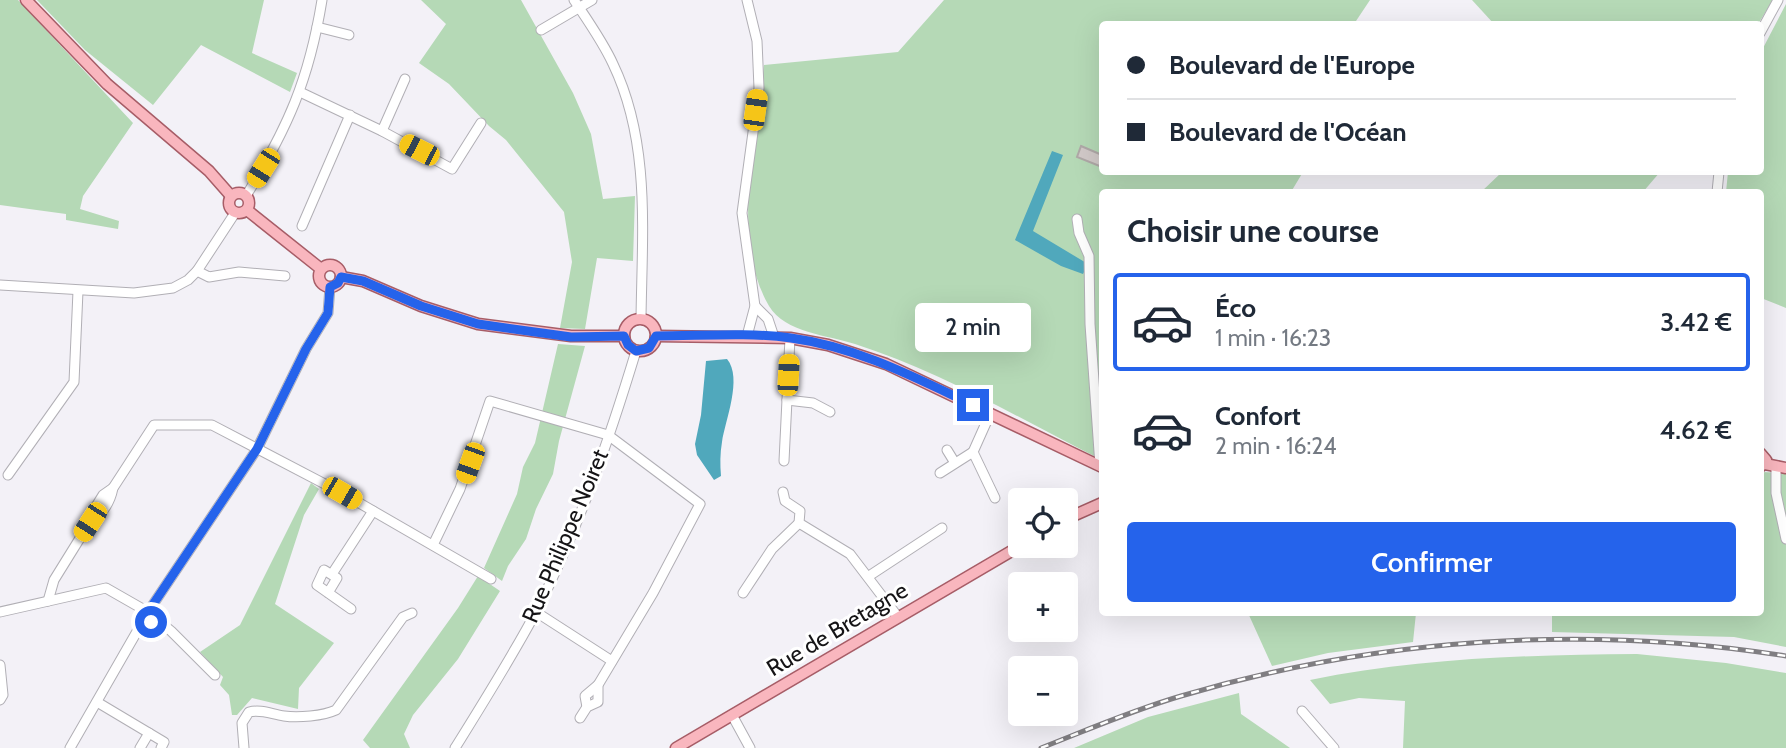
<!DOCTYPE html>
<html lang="fr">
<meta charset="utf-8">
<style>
body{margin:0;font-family:Cabin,sans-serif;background:#f2f2f3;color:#1f2937;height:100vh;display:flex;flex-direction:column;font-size:26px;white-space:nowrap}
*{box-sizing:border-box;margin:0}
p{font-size:23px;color:#747a83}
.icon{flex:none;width:38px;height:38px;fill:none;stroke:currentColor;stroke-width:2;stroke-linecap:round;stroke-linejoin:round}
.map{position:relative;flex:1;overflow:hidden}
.drawer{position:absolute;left:1099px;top:189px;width:665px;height:427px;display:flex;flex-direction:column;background:#fff;border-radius:7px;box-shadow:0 7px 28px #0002}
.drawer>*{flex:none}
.hud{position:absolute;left:1099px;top:21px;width:665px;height:154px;border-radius:7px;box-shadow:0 7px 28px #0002;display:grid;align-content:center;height:154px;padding:0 28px;background:#fff}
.fabs{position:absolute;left:1008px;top:488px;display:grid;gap:14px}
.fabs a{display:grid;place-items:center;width:70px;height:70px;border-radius:7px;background:#fff;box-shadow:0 7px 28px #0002;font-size:35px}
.end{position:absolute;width:32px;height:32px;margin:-16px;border:9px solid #2563eb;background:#fff;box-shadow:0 0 0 4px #fff}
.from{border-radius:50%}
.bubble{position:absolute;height:49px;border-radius:7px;background:#fff;box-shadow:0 7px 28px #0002;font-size:23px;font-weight:600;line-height:49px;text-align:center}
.car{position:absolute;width:21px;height:42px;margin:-21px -10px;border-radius:9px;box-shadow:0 0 5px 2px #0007;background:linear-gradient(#f5c518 24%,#345 0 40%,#f5c518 0 76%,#345 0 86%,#f5c518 0)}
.hud b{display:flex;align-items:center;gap:24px;height:66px;font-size:26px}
.hud b+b{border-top:2px solid #e0e1e3}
.hud i{width:18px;height:18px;background:#1f2937}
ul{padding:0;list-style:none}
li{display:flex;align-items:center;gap:21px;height:98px;margin:0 14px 10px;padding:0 14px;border:4px solid transparent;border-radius:7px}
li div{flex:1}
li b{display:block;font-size:26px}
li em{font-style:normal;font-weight:600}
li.active{border-color:#2563eb}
li>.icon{width:63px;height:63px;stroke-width:1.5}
h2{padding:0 28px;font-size:32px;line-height:84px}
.button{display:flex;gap:14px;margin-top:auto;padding:14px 28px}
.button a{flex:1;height:80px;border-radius:7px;background:#2563eb;color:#fff;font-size:28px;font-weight:600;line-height:80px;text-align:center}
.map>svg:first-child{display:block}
.green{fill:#b5d9b6}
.water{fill:#50a8bc}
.building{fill:#d1c9c8;stroke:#afa8a7;stroke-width:2}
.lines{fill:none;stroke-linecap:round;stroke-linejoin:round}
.minor-casing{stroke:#b1afb5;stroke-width:11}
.major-casing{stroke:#a75d67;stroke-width:13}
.minor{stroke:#fff;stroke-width:9}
.major{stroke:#f9b6be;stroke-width:10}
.rail-casing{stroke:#807e82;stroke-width:5}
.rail{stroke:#fff;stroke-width:2.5;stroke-dasharray:8;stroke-linecap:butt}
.route{stroke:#2563eb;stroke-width:9}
.labels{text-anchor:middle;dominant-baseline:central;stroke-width:6;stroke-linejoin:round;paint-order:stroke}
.street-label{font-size:23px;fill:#151416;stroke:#fff}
</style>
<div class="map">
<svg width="1786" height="748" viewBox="0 0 1786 748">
<rect width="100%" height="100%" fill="#f3f1f7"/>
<g class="green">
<path d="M0,0H18L133,123L83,196L80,209L119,221L118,229L66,220V214L0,205Z"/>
<path d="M37,0H264L252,53L297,73L290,92L201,45L153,105L85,50Z"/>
<path d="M421,0H521L573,93L591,134L603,199L635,196L633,261L597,258L585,329L560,328L572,262L564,212L506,140L489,126L449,84L419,63L446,24Z"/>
<path d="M944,0H1370L1354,24H1102V172H1303L1291,192H1102V453L1096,457C1017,417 939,371 855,344C828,335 785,333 769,306C730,240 756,138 764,65L898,52Z"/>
<path d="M1472,0H1773L1758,24H1494Z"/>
<path d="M1786,4V308L1761,298L1760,192H1726L1728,172H1760L1761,52Z"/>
<path d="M1502,172H1660L1643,192H1481Z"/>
<path d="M558,344L585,346L559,441L553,474L536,509L526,539L508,566L502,581L484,568L517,494L523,467L535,443Z"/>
<path d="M1761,472L1786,473V647L1734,637L1552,632V613L1760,612Z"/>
<path d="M311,483L319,489L304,515L275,604L334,643L299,688L298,709L252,698L237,715H232L229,695L220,685L223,677L200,652L240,625Z"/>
<path d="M478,576L500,591L458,659L413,715L404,734L410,748H370L363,740L458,608Z"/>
<path d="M1248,613H1416L1413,642L1328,653L1272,666Z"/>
<path d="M1637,654L1726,663L1786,673V748H1403L1405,701L1359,698L1330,704L1310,680C1418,658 1527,655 1637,654Z"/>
<path d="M1239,693L1241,714L1290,748H1074L1148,717Z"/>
</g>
<g class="water">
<path d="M1052,151L1063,155L1033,231L1088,264L1083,274L1061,266L1015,240Z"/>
<path d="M727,359C743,378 725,421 722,442C720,453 720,465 721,476L714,480L697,455L695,444L701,415L706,361Z"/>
</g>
<path class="building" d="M1081,146L1102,155V167L1077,157Z"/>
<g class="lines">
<defs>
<g id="minor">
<path d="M574,0C588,21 603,42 613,64C651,143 642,234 641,319"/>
<path d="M317,27L349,35"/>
<path d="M541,30L592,0"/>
<path d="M1760,33L1778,0"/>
<path d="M300,92L382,131L452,169L481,123"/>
<path d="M382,131L405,79"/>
<path d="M1717,192L1719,172"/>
<path d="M246,196C288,127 309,80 322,0"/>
<path d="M1077,219L1079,233L1089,256L1090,324L1100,466"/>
<path d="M302,226L350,115"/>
<path d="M197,271L209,277L239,272L285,276"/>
<path d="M0,285L134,293L173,288L188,280L197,271L235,213"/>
<path d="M755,306L768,319L774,337"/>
<path d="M747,336L755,306L742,213L759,88L757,41L747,0"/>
<path d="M787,400L813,403L830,412"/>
<path d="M947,450L955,463"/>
<path d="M973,452L990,414"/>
<path d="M784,461L790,338"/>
<path d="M1776,468V493L1786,539"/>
<path d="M940,473L973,452L995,498"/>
<path d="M8,475L74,382L78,291"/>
<path d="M783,492L785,501L800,511L799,523L850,554L898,617"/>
<path d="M90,522C103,514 110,503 113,488L154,425H212L342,493L491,579"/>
<path d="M433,545L460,489L490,401L608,435L700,504L653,593L598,685V702L587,707L580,718"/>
<path d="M332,574L373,511"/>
<path d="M869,576L942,528"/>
<path d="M328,593L337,578L324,570L317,585L351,609"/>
<path d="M743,593L772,549L799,523"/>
<path d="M48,601L54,580L90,522L95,508L103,495L113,488"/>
<path d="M152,606L257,449L306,349L328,313L330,287"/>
<path d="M0,612L106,588L141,608"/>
<path d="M536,612L612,661"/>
<path d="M155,618L171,631L215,675"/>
<path d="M0,665L3,695L0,700"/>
<path d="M97,702L164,742L161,748"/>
<path d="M587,707L585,696L598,685"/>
<path d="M1302,711L1334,748"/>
<path d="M732,715L750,748"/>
<path d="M70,748L143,621"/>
<path d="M140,748L149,733"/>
<path d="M244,748L242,723L249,712C261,709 271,714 284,716C298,718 323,716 336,710L403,617L412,613"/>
<path d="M455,748C483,703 512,657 537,610C579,527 609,440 636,351"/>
</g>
<g id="major">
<path d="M26,0L107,84L209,171L231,196"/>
<circle cx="239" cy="203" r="10"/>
<path d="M247,210L321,269"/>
<circle cx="330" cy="276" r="11"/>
<path d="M341,277L363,281L421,306L478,324L571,336H624"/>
<circle cx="640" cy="335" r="16"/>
<path d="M656,336L790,338L828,345L886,364L1102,467"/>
<path d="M1760,453L1766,460L1760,467"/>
<path d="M1765,464L1786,468"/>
<path d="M1066,519L1102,503"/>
<path d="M676,748L1020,546"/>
</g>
</defs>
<use href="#minor" class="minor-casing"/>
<use href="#major" class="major-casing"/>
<use href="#minor" class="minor"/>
<use href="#major" class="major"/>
<defs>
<path id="rail" d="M1041,748C1087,730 1133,710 1181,696C1377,638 1584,624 1786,656"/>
</defs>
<use href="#rail" class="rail-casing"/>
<use href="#rail" class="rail"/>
</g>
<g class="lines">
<path class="route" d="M151,622L156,616L152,606L257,449L306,349L328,313L330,287L338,283L341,277L363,281L421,306L478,324L571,337L624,336L628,345L636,351L649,348L656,336C701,336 747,332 791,338C857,347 914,377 973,405"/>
</g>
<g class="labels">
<g class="street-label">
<text transform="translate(565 536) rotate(-67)">Rue Philippe Noiret</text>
<text transform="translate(837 629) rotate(-31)">Rue de Bretagne</text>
</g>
</g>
</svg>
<div class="fabs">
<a><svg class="icon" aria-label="locate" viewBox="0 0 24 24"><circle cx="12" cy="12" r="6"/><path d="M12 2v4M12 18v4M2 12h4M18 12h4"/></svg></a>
<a>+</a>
<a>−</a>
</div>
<i class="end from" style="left:151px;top:622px"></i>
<i class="end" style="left:973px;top:405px"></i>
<div class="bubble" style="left:915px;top:303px;width:116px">2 min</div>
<i class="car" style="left:755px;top:110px;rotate:8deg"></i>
<i class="car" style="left:419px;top:150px;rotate:297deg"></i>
<i class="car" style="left:263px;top:168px;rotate:212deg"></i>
<i class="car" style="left:788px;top:375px;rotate:3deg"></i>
<i class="car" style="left:470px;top:463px;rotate:200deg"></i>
<i class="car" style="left:342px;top:493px;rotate:120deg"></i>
<i class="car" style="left:90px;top:522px;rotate:213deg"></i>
<div class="hud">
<b><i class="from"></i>Boulevard de l'Europe</b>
<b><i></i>Boulevard de l'Océan</b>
</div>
<section class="drawer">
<h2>Choisir une course</h2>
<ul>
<li class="active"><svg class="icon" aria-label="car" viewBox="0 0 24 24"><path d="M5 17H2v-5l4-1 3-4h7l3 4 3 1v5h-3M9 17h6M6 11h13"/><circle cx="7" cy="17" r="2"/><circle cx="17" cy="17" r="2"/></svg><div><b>Éco</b><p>1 min · 16:23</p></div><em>3.42 €</em></li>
<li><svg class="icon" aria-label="car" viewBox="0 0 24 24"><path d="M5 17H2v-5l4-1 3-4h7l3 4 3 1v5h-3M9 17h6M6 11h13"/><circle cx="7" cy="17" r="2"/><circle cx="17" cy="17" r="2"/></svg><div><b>Confort</b><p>2 min · 16:24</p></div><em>4.62 €</em></li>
</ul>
<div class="button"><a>Confirmer</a></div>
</section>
</div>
